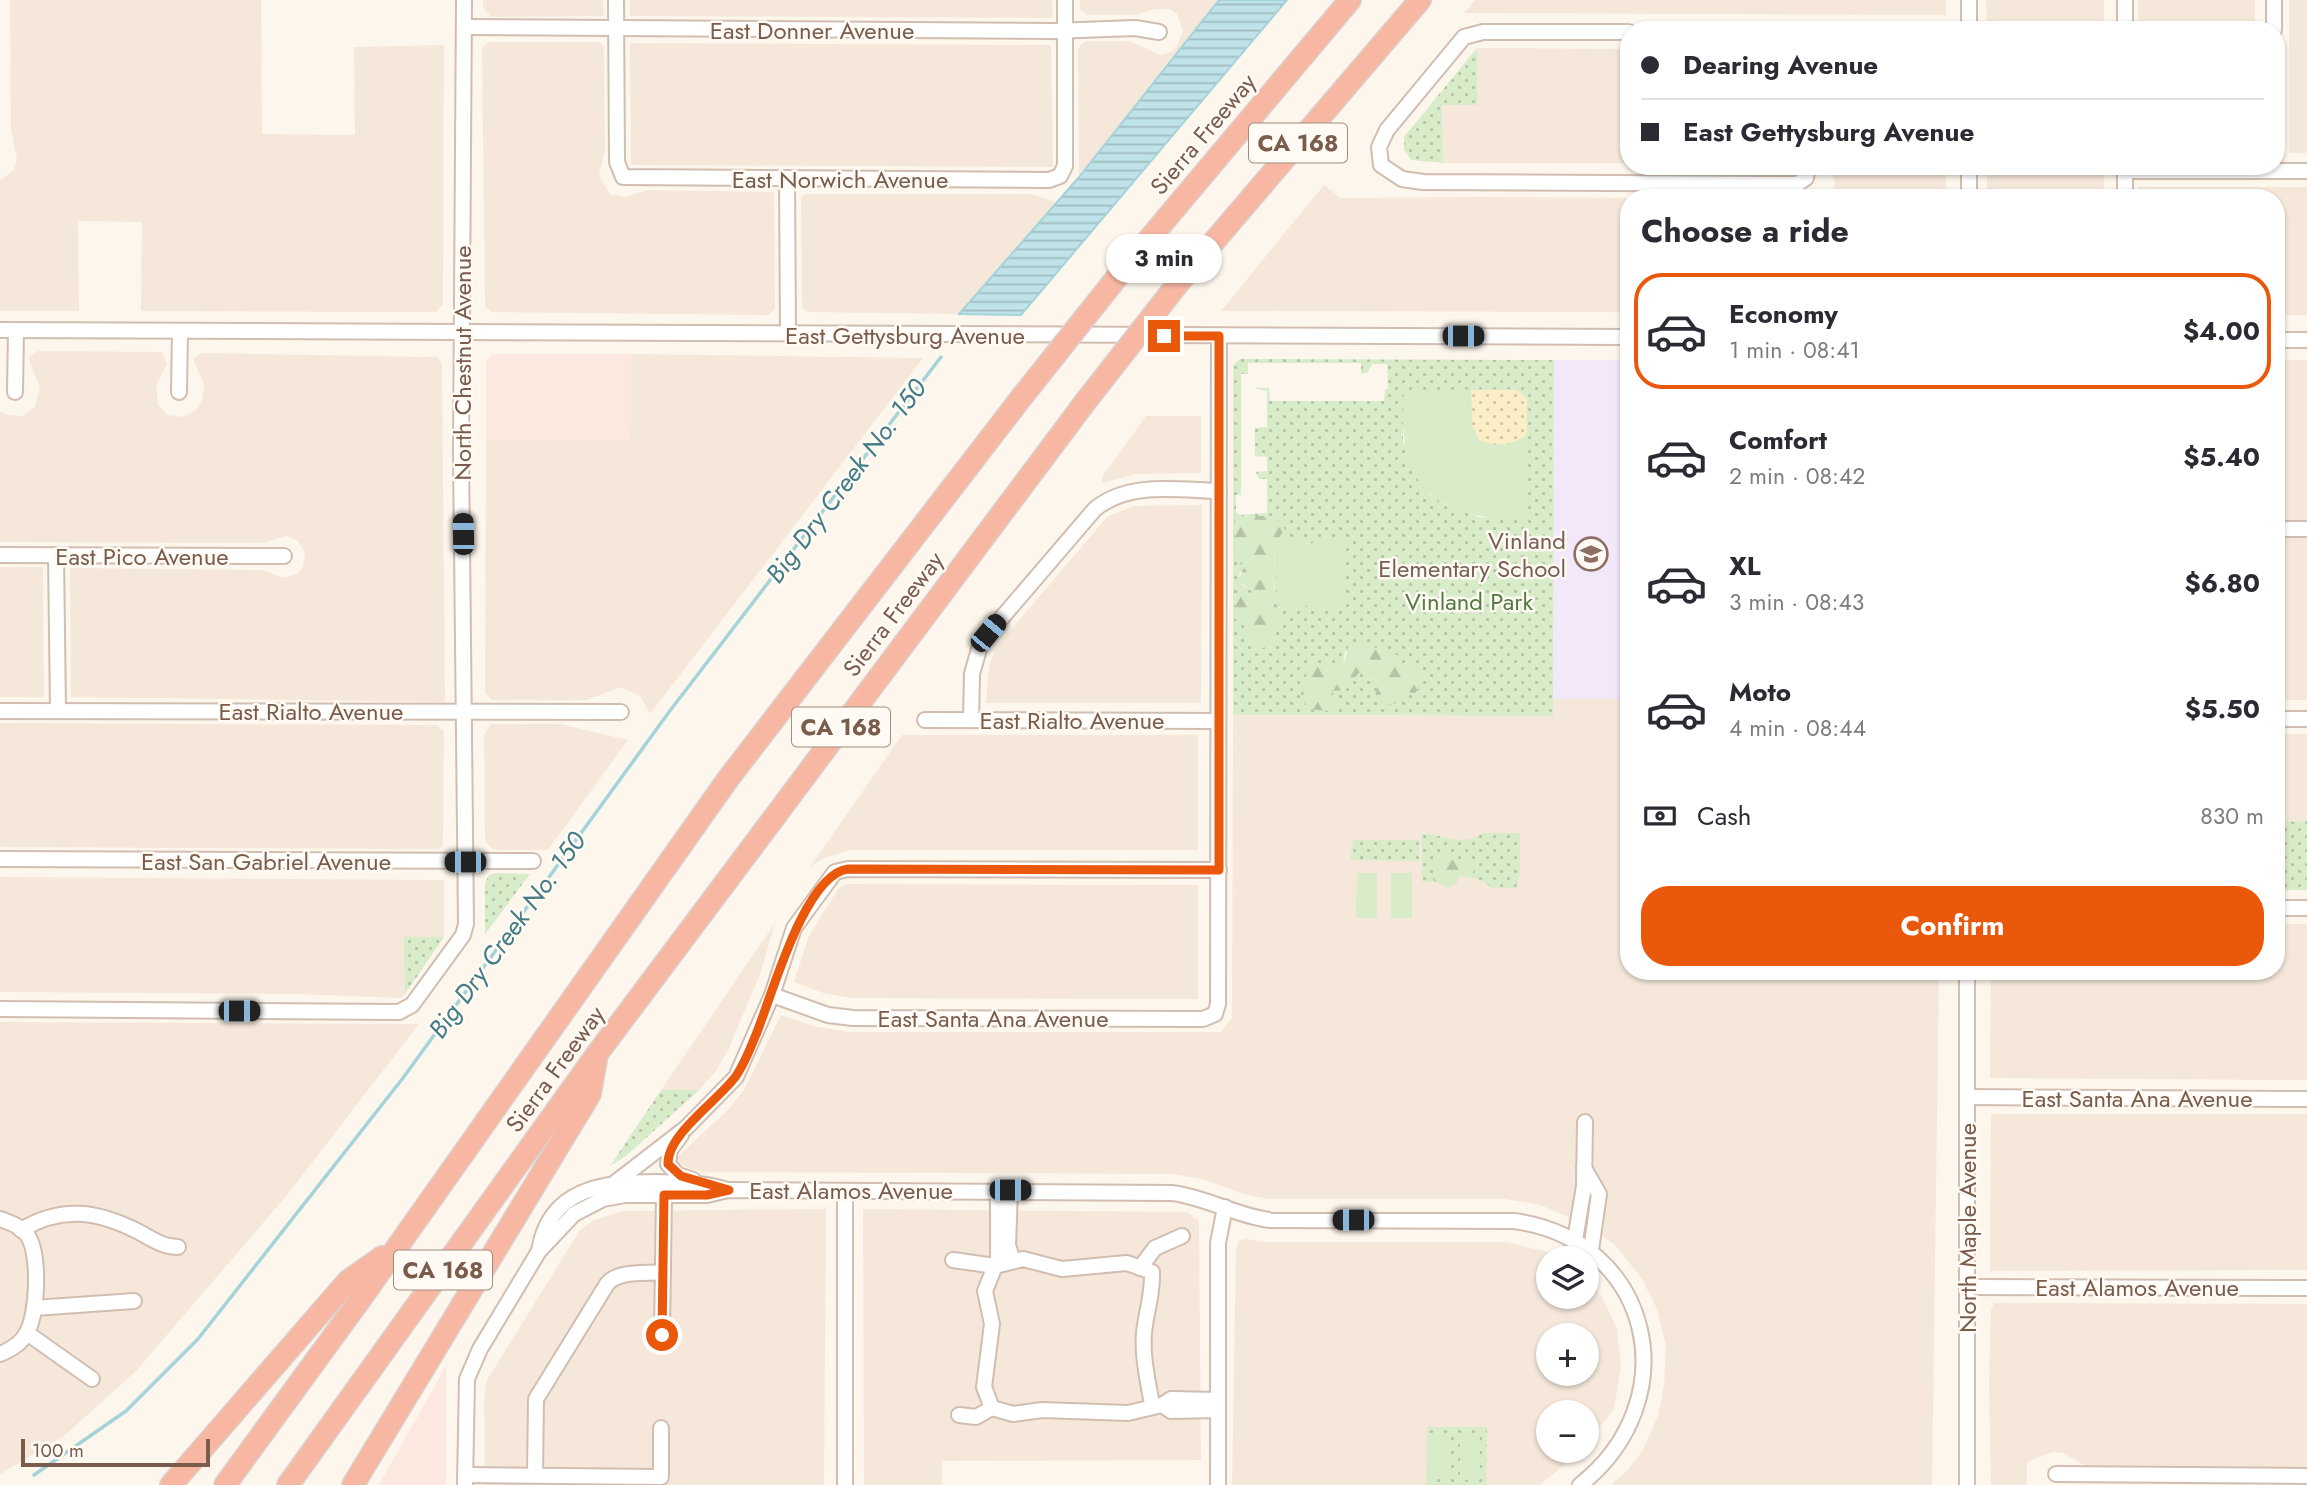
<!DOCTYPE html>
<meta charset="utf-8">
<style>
body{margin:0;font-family:Jost,sans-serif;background:#f7f7f7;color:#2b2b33;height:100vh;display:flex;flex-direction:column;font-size:26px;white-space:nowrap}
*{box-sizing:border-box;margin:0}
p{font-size:23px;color:#7c7c81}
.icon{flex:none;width:38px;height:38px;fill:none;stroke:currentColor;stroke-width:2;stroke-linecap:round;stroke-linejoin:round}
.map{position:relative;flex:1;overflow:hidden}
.details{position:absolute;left:1620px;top:189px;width:665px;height:791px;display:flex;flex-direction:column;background:#fff;border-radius:28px;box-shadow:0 2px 5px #0004}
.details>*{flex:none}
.top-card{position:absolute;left:1620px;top:21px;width:665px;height:154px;border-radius:28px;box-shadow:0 2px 5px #0004;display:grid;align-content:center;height:154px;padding:0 21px;background:#fff}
.controls{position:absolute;left:1536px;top:1246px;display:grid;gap:14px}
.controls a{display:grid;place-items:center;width:63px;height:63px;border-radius:50%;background:#fff;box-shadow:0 2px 5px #0004;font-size:35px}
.scale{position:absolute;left:21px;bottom:18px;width:189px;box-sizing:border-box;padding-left:7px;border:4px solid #7a5c4d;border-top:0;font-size:19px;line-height:24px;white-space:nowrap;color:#7a5c4d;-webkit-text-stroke:5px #fffaf3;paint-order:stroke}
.end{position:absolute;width:32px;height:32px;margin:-16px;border:9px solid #ea580c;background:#fff;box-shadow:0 0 0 4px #fff}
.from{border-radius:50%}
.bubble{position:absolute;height:49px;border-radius:24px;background:#fff;box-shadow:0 2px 5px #0004;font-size:23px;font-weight:700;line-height:49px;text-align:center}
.car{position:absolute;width:21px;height:42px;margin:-21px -10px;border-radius:9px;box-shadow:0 0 5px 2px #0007;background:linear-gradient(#222 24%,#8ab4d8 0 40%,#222 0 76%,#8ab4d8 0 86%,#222 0)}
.top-card b{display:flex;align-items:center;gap:24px;height:66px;font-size:26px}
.top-card b+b{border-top:2px solid #e1e1e2}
.top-card i{width:18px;height:18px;background:#2b2b33}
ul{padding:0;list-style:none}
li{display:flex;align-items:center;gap:21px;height:116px;margin:0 14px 10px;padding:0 7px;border:4px solid transparent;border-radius:28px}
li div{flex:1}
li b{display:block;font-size:26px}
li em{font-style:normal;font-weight:700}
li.active{border-color:#ea580c}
li>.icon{width:63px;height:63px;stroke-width:1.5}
h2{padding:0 21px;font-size:32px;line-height:84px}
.pay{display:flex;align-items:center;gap:18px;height:77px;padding:0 21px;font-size:26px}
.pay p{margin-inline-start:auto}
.cta{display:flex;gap:14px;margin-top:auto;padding:14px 21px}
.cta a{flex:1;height:80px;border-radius:28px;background:#ea580c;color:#fff;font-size:28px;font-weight:700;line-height:80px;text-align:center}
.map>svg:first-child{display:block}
.residential{fill:#f5e8da;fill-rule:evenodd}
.commercial{fill:#fde8e0}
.education{fill:#f3e8fa}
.grass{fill:url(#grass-dots);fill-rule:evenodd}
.forest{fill:url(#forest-firs)}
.sand{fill:url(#sand-dots)}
.garden{fill:#d8ecc9;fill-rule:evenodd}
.water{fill:url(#water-rules);stroke:#a5d3da;stroke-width:2}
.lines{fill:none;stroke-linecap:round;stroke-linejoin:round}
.stream{stroke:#a5d3da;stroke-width:3.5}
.minor-casing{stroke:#d1beb0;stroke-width:18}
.highway-casing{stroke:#dad1cd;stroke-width:24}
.minor{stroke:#fff;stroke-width:14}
.highway{stroke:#f7b7a3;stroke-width:21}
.highway-bridge-casing{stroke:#dad1cd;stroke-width:24;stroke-linecap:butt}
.highway-bridge{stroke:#f7b7a3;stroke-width:21}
.route{stroke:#ea580c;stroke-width:9}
.labels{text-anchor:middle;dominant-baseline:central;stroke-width:5;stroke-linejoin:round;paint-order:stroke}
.shield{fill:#fffaf3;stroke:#a28b7f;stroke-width:2}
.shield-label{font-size:23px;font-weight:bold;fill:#7a5c4d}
.street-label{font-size:24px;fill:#7a5c4d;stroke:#fffaf3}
.education-label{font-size:24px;fill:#785e54;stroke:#fffaf3;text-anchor:end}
.park-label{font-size:24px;fill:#537a41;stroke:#fffaf3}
.water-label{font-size:26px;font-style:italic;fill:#437c86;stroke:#fffaf3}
</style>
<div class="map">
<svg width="2307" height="1485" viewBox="0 0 2307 1485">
<defs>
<pattern id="grass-dots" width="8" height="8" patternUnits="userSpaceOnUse" patternTransform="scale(1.75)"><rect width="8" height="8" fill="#d8ecc9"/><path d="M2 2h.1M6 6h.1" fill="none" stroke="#b4c2a5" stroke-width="1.8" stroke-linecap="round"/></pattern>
<pattern id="forest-firs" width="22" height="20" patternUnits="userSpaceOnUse" patternTransform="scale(1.75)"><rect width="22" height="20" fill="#d8ecc9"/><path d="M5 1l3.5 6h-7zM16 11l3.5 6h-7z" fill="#b4c2a5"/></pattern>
<pattern id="sand-dots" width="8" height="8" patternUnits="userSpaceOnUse" patternTransform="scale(1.75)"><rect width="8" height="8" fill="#fcefc7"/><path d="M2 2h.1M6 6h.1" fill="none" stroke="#d1c5a4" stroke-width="1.8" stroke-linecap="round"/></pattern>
<pattern id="water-rules" width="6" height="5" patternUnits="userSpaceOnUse" patternTransform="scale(1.75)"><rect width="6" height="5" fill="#bfe3e8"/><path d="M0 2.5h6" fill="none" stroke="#a0bbbe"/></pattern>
</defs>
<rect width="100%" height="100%" fill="#fdf6ec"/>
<g class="residential">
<path d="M10,0H261L262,134L355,135L354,47L444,45L443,304L436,312L141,311L142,222L78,221L79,311H0V180L14,170L17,159L11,129Z"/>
<path d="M483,0H603L604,16L491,17L483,7Z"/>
<path d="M630,0H1052L1053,18L630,16Z"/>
<path d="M1080,0H1219L1079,177L1078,48L1086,41H1130L1160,55L1171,52L1177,46L1183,31L1177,14L1170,9H1155L1136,15H1086L1080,9Z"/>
<path d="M1475,0H1946V15L1464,13Z"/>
<path d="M1986,0H2104V30H1987Z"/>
<rect x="2138" y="0" width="117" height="30"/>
<rect x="2289" y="0" width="18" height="153"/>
<path d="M488,42H600L604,46L605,150L599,176L610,194L626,197L648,190L774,192L775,308L769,315L492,312L485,306L482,48Z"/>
<path d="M630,43L1051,45L1053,167L631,165Z"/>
<path d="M1477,48L1629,49V163H1443L1442,105H1477Z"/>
<path d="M1831,166H1946V198H1830L1835,184Z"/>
<rect x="1987" y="166" width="117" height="32"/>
<path d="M1324,185L1341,198L1477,197L1652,198H1629V312L1221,311Z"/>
<path d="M2138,187H2307V315H2277V198H2138Z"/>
<path d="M806,194H1031L1057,202L959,314L807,312L802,307L801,198Z"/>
<path d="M38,351L162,352L167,364L156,386L158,405L168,415L183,417L196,410L203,398L204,384L193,359L201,353L437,357L442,364L445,702L71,697L70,568L263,570L283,578L297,574L303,567L305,553L298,541L286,536L263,543L0,542V411L8,415L22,416L35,407L40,387L28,358Z"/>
<path d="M631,354L923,358L650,714L640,696L621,687L586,700H492L485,693L486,440H630Z"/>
<rect x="2277" y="360" width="30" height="340"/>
<path d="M1146,416H1201V473L1135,474L1102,483V477Z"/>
<path d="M1202,505L1201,703H986L989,666L997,646L1107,517L1133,506Z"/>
<path d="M0,567H43L44,697H0Z"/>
<path d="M1553,699H1629V971H1939L1932,1485H1610L1626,1472L1643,1450L1658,1416L1664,1385L1666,1346L1657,1309L1642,1279L1615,1245L1588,1226L1541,1205L1505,1199H1269L1243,1194L1206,1180L1173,1174L702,1172L687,1168L675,1159L728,1110L744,1090L781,1015L813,1026L848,1032H1221L1232,1018L1233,715L1553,716Z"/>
<path d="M0,723L436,725L444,731L443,845L439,849L0,847Z"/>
<path d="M491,724H560L628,740L548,850H494L485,841L484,735Z"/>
<path d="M2277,734H2307V821L2277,822Z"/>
<path d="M902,735H1198V850H849L822,859L810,867Z"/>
<path d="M0,877L444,880V937H405V994L401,998L295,994L0,992Z"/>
<path d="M847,884L1198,885V999L851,998L823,993L794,982L809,936L838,889Z"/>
<path d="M775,923L760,974L729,1048L716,1071L699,1090H661Z"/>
<path d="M2277,924H2307V1080L1990,1078L1991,971H2277Z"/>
<path d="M0,1022L419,1024L287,1195L136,1371L64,1436L0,1474Z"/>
<path d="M1991,1114H2307V1270L1990,1271Z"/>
<path d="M826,1209L824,1485H485L484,1397L487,1380L580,1230L594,1220L623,1211Z"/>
<path d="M863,1209L1187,1212L1199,1221L1201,1460L942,1461V1485H864Z"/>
<path d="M1246,1239L1261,1242H1507L1547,1252L1560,1258H1549V1297H1587V1280L1602,1297L1617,1329L1621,1367L1614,1409L1587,1444V1412H1549V1451H1582L1539,1485H1232L1236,1251L1239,1241ZM1549,1335H1587V1374H1549Z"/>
<path d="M1994,1303L2307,1304V1469L2088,1467L2063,1453L2053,1452L2027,1462V1485H1991L1989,1384L1991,1310Z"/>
</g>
<g class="commercial">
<path d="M493,354H631L630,440H486V361Z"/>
<path d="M446,1366V1485H379Z"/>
</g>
<path class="education" d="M1554,360H1629V699H1553Z"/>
<g class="grass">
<path d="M1477,48V105H1442L1443,163L1411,160L1404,149V137Z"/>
<path d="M1240,359L1554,360L1553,716L1233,715V365ZM1248,363H1361V374L1368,372L1372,364H1387L1388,389H1385L1384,401H1270L1269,388H1255L1267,391V427L1255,428V456L1267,457V471L1256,472L1259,479H1267V513L1240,515L1236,512V495H1241V374H1248ZM1404,390L1528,519L1479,517L1445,505L1429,494L1403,441ZM1279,538L1275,543L1274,570L1269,575L1274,577L1275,602L1281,608L1244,591L1263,598V595L1241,585L1239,575L1245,565L1237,541ZM1345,651L1405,692L1359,673L1342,691L1310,687L1335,668L1343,666Z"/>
<path d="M2307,821V890H2277V822Z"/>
<path d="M1482,833H1520V873L1516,888H1492C1477,875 1462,876 1443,875V882H1422V834C1444,834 1463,848 1482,833Z"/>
<path d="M1353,840H1419V861L1350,860Z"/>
<path d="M495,873L530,874L485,934V883L489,875Z"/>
<path d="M404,937H444L405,994Z"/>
<path d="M661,1090H699L626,1156L610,1166Z"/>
<path d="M1427,1427H1487L1486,1485H1426Z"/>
</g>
<g class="forest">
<path d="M1238,516H1265L1280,521L1285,529L1275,543L1274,570L1269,575L1274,577L1275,602L1285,621L1274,633L1271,646L1257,649L1245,639L1247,627L1235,619V595L1244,591L1263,598L1238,581L1245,565L1239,564L1234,556L1235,519Z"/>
<path d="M1349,644L1385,649L1399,656L1400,664L1415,668L1424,681L1415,693L1405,692L1397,703L1382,706L1374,700L1379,681L1359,673L1342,691L1332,690L1336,702L1330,711L1309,709L1300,697L1303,688L1310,687L1304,680L1310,667L1326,664L1335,668L1343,666Z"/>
<path d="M1445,853L1457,855L1460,866L1469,861L1474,872L1468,877L1460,874L1457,883L1448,888L1433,880L1437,859Z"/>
</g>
<path class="sand" d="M1471,390H1518L1527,399V434C1516,446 1493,447 1479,440L1472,425Z"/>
<g class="garden">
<path d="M1519,389L1528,398V520C1432,519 1396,487 1404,390ZM1471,390H1518L1527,399V435C1516,446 1493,447 1479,440L1472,425Z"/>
<path d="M1282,538H1305L1311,544L1317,538H1340L1345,544V601L1339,607H1317L1311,602L1305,607H1282L1277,601L1276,544Z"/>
<path d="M1357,873H1377V918H1356Z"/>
<rect x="1391" y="873" width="21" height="45"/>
<rect x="1430" y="1434" width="21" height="45"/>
<rect x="1460" y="1435" width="20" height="45"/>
</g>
<path class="water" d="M1219,0H1287L1021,315L959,314L1079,177Z"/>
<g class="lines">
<path class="stream" d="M34,1475L126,1411L198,1339L403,1078L669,712L941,357"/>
<defs>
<g id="minor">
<path d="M616,0L617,162L623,177L1049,180L1060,176L1065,166V0"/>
<path d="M464,27L1053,31L1135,28L1159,32"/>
<path d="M1969,30V0"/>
<path d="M2125,30V0"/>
<path d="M2274,30V0"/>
<path d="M1629,32H1483L1464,37L1387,130L1379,147L1381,165L1402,179L1423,182L1797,184L1806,178L1808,166"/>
<path d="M1969,166V198"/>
<path d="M2125,171H2307"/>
<path d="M787,178L788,334"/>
<path d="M2125,198V166"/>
<path d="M0,330L1629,337"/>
<path d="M2277,340H2307"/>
<path d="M15,392L16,330"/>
<path d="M179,392L180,331"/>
<path d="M2277,529H2307"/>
<path d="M0,555L284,556"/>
<path d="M56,555L58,711"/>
<path d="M0,711L621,712"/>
<path d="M2277,719H2307"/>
<path d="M925,720L1218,721"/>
<path d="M971,720L972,674L981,642L1095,509C1129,481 1178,490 1219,491"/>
<path d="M0,859L533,861"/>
<path d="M2277,908H2307"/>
<path d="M1967,971V1485"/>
<path d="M772,995L828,1015L853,1018L1203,1019L1215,1014L1218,1004L1219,336"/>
<path d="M0,1009L399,1012L412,1005L463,935L466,924L461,453L464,0"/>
<path d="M1967,1097L2307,1099"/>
<path d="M681,1135L670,1150L668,1164L678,1175L693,1180"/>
<path d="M1584,1168L1599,1194L1591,1250"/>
<path d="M616,1182L686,1128L736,1077L772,995L794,928L835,872L848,869L1219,870"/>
<path d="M998,1190V1265"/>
<path d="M1010,1190L1008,1245L1013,1261"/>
<path d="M0,1219C11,1223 21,1226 28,1236C40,1255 38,1315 26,1334C21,1343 10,1350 0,1354"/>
<path d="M21,1230C62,1205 98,1211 139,1232C152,1239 163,1247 178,1247"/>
<path d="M1575,1240L1584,1186L1585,1122"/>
<path d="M539,1251C549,1188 603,1182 657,1182C682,1183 703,1182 727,1190"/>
<path d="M953,1260L995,1266"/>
<path d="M1140,1268L1155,1248L1182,1236"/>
<path d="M1968,1287L2307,1288"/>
<path d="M34,1308L134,1301"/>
<path d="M27,1333L92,1379"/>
<path d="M662,1335L664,1195"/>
<path d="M1218,1400L1171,1399L1162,1405L1171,1411L1218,1410"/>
<path d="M1152,1405C1148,1381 1142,1357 1144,1333C1146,1312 1153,1294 1152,1272L1127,1263L1062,1269L1023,1259L995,1266L985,1291L992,1324L984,1387L992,1408L1013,1414L1042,1410L1128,1413L1162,1405"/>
<path d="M959,1415L976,1417L992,1408"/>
<path d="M2056,1474L2307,1476"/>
<path d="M465,1475L661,1477V1428"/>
<path d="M535,1475L536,1399L607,1284C618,1270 646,1274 663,1272"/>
<path d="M465,1485L467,1379L480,1349L539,1251L574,1214L603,1199L625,1195H707L728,1190L1172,1193C1206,1197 1236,1216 1270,1220L1514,1221C1653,1240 1688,1400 1580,1485"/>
<path d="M845,1485V1191"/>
<path d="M1218,1485V1243L1225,1207"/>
</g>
<g id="highway">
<path d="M1118,276L1350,0"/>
<path d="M1176,286L1420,0"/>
<path d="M171,1485L348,1281L382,1257"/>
<path d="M225,1485L357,1304L728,779L1021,398"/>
<path d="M288,1485L597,1054L1086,401"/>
<path d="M353,1485L590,1094L596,1060"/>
</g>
</defs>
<use href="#minor" class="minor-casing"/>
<use href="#highway" class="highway-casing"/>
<use href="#minor" class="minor"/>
<use href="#highway" class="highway"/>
<defs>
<g id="highway-bridge">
<path d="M1021,398L1118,276"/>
<path d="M1086,401L1176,286"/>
</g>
</defs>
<use href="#highway-bridge" class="highway-bridge-casing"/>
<use href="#highway-bridge" class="highway-bridge"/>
</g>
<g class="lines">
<path class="route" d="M662,1335L664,1195H707L729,1190L681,1176L668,1164C667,1134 719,1100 736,1076C745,1063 751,1047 757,1032C772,995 805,874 848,869L1219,870V336H1164"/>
</g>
<defs>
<symbol id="school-ring" viewBox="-11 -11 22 22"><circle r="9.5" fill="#fffaf3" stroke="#8d6e63" stroke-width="1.5"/><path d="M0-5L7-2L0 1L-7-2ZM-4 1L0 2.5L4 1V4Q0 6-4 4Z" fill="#8d6e63"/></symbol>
</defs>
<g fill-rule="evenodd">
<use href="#school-ring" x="1572" y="535" width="38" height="38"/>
</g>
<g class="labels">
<g class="shield">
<rect x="1249" y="123.5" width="98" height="39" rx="5"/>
<rect x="792" y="707.5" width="98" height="39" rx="5"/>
<rect x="394" y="1250.5" width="98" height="39" rx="5"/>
</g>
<g class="shield-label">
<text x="1298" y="143">CA 168</text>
<text x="841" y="727">CA 168</text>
<text x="443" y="1270">CA 168</text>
</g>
<g class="street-label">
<text x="812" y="30">East Donner Avenue</text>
<text transform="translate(1203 134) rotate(-50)">Sierra Freeway</text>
<text x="840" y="179">East Norwich Avenue</text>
<text x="905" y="335">East Gettysburg Avenue</text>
<text transform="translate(462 363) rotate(-90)">North Chestnut Avenue</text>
<text x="142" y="556">East Pico Avenue</text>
<text transform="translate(893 614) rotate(-53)">Sierra Freeway</text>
<text x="311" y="711">East Rialto Avenue</text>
<text x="1072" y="720">East Rialto Avenue</text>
<text x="266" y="861">East San Gabriel Avenue</text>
<text x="993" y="1018">East Santa Ana Avenue</text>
<text transform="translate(555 1069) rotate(-54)">Sierra Freeway</text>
<text x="2137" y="1098">East Santa Ana Avenue</text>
<text x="851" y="1190">East Alamos Avenue</text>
<text transform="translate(1967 1228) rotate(-90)">North Maple Avenue</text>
<text x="2137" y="1287">East Alamos Avenue</text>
</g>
<g class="education-label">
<text x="1566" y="540">Vinland<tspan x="1566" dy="28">Elementary School</tspan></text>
</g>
<g class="park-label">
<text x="1469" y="601">Vinland Park</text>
</g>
<g class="water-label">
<text transform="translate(846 481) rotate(-53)">Big Dry Creek No. 150</text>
<text transform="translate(507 935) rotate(-54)">Big Dry Creek No. 150</text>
</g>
</g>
</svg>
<div class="controls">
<a><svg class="icon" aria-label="layers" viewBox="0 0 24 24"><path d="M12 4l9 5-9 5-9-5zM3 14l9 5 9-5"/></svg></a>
<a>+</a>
<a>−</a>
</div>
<div class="scale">100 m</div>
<i class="end from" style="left:662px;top:1335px"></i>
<i class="end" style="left:1164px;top:336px"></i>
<div class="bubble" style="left:1106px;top:234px;width:116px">3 min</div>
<i class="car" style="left:1463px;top:336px;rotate:90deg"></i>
<i class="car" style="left:463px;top:534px;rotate:359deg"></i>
<i class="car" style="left:988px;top:633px;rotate:40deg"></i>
<i class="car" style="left:465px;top:862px;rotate:270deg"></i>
<i class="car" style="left:239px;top:1011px;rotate:90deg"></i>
<i class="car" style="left:1010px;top:1190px;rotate:90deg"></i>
<i class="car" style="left:1353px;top:1220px;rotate:270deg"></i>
<div class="top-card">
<b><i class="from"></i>Dearing Avenue</b>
<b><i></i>East Gettysburg Avenue</b>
</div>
<section class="details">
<h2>Choose a ride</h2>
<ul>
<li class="active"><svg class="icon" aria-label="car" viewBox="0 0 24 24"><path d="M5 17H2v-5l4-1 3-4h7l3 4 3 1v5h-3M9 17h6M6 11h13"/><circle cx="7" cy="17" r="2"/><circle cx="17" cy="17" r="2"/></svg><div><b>Economy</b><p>1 min · 08:41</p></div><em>$4.00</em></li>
<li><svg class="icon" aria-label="car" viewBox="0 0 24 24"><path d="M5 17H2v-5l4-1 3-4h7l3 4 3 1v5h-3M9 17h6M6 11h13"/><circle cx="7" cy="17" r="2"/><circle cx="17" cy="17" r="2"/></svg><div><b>Comfort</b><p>2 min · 08:42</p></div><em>$5.40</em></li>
<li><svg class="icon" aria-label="car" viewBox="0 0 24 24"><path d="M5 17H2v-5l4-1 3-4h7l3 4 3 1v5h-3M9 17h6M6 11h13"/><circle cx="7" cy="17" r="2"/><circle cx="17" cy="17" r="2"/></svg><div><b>XL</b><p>3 min · 08:43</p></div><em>$6.80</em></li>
<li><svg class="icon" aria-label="car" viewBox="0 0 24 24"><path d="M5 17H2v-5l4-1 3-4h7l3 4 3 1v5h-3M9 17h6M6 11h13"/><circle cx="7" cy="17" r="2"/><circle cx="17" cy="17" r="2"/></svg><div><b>Moto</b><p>4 min · 08:44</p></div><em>$5.50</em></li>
</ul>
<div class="pay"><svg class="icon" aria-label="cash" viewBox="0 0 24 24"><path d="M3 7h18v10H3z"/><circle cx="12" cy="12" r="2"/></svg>Cash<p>830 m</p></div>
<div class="cta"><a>Confirm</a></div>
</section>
</div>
